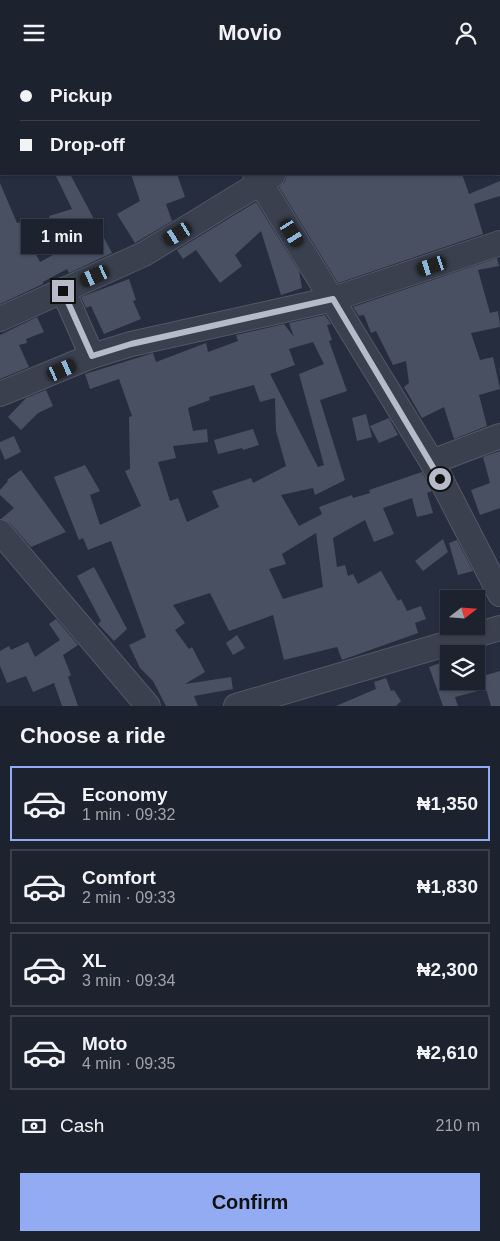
<!DOCTYPE html>
<meta charset="utf-8">
<style>
body{margin:0;font-family:Helvetica,sans-serif;background:#292f3a;color:#f1f3f6;height:100vh;display:flex;flex-direction:column;font-size:19px;white-space:nowrap}
*{box-sizing:border-box;margin:0}
p{font-size:16px;color:#a0a4aa}
.icon{flex:none;width:28px;height:28px;fill:none;stroke:currentColor;stroke-width:2;stroke-linecap:round;stroke-linejoin:round}
.map{position:relative;height:641px;overflow:hidden}
.side{display:flex;flex-direction:column;background:#1c222e;flex:1}
.side>*{flex:none}
.banner{position:absolute;left:0px;top:0px;width:500px;height:110px;box-shadow:0 1px 4px #0004,0 0 0 1px #3a3f4a;display:grid;align-content:center;height:110px;padding:0 20px;background:#1c222e}
.needle{width:32px;rotate:73deg}
.tools{position:absolute;left:440px;top:525px;display:grid;gap:10px}
.tools a{display:grid;place-items:center;width:45px;height:45px;border-radius:0px;background:#1c222e;box-shadow:0 1px 4px #0004,0 0 0 1px #3a3f4a;font-size:25px}
.end{position:absolute;width:22px;height:22px;margin:-11px;border:6px solid #b6bbc9;background:#111;box-shadow:0 0 0 2px #111}
.from{border-radius:50%}
.bubble{position:absolute;height:35px;border-radius:0px;background:#1c222e;box-shadow:0 1px 4px #0004,0 0 0 1px #3a3f4a;font-size:16px;font-weight:800;line-height:35px;text-align:center}
.car{position:absolute;width:15px;height:30px;margin:-15px -8px;border-radius:6px;box-shadow:0 0 4px 1px #0007;background:linear-gradient(#222 24%,#8ab4d8 0 40%,#222 0 76%,#8ab4d8 0 86%,#222 0)}
.banner b{display:flex;align-items:center;gap:18px;height:48px;font-size:19px}
.banner b+b{border-top:1px solid #3a3f4a}
.banner i{width:12px;height:12px;background:#f1f3f6}
ul{padding:0;list-style:none}
li{display:flex;align-items:center;gap:15px;height:75px;margin:0 10px 8px;padding:0 10px;border:2px solid #3a3f4a;border-radius:0px}
li div{flex:1}
li b{display:block;font-size:19px}
li em{font-style:normal;font-weight:800}
li.current{border-color:#92abf2}
li>.icon{width:45px;height:45px;stroke-width:1.5}
h2{padding:0 20px;font-size:22px;line-height:60px}
.pay{display:flex;align-items:center;gap:12px;height:55px;padding:0 20px;font-size:19px}
.pay p{margin-inline-start:auto}
.button{display:flex;gap:10px;margin-top:auto;padding:10px 20px}
.button a{flex:1;height:58px;border-radius:0px;background:#92abf2;color:#111;font-size:20px;font-weight:800;line-height:58px;text-align:center}
header{display:flex;justify-content:space-between;align-items:center;height:65px;padding:0 20px;background:#1c222e;font-size:22px;font-weight:800}
.map>svg:first-child{display:block}
.building{fill:#485062;fill-rule:evenodd}
.lines{fill:none;stroke-linecap:round;stroke-linejoin:round}
.minor-casing{stroke:#525866;stroke-width:26}
.minor{stroke:#3a404e;stroke-width:24}
.route{stroke:#b6bbc9;stroke-width:6}
</style>
<header><svg class="icon" aria-label="menu" viewBox="0 0 24 24"><path d="M4 6h16M4 12h16M4 18h16"/></svg>Movio<svg class="icon" aria-label="person" viewBox="0 0 24 24"><circle cx="12" cy="8" r="4"/><path d="M4 21q1-7 8-7t8 7"/></svg></header>
<div class="map">
<svg width="500" height="641" viewBox="0 0 500 641">
<rect width="100%" height="100%" fill="#262d3e"/>
<g class="building">
<path d="M55,109H70L112,188L69,208L67,204L43,217V219L0,239V118L17,158L19,157L40,197L60,186L49,151L72,144Z"/>
<path d="M131,109H177L185,132L166,139L172,156L135,178L117,149L140,136Z"/>
<path d="M287,109H462L469,129L500,116V131L474,139L483,169L338,218L279,122L285,117Z"/>
<path d="M256,137L299,206L302,223L281,230L261,166L235,190L242,201L220,218L196,185L183,194L177,185Z"/>
<path d="M497,193L499,201L478,205L490,248L498,246L500,262L471,268L480,295L493,292L500,324L479,330L487,361L454,374L444,342L422,353L404,322L409,318L406,296L393,300L376,266L371,268L364,250L359,251L353,242Z"/>
<path d="M129,214L136,235L133,236L141,254L104,269L91,241L86,243L81,232Z"/>
<path d="M325,250L331,259L327,260L332,275L329,276L347,326L320,335L345,415L315,430L313,423L281,430L299,461L322,449L319,442L352,430L353,433L370,428L369,425L422,407L432,426L427,428L433,448L417,452L412,433L383,443L394,469L374,477L365,455L333,473L337,502L345,500L348,511L353,509L358,519L381,506L398,536L401,534L407,546L421,541L426,554L415,558L418,568L342,595L337,582L284,595L273,550L229,566L210,528L173,540L185,558L175,565L189,584L192,582L205,607L185,619L231,612L233,624L194,631L198,641H166L153,616L140,603L129,580L146,572L111,476L88,485L83,473L79,475L54,412L85,400L100,426L90,430L100,460L141,441L125,406L130,404L129,352L132,351L119,314L90,324L85,309L153,288L156,297L206,278L208,287L238,276L236,270L284,259L294,272L289,258ZM313,277L324,299L299,309L324,400L318,402L270,309L295,300L289,284ZM254,320L260,337L275,333L276,366L286,401L253,418L251,413L212,426L219,442L187,457L178,433L170,436L158,397L176,393L173,381L208,377L207,364L193,366L188,343L210,335L209,332ZM316,468L323,522L283,534L269,504L286,499L282,489Z"/>
<path d="M37,252L44,267L26,274L27,278L19,280L29,302L0,314V270Z"/>
<path d="M46,325L53,341L38,348L21,365L8,352L26,333Z"/>
<path d="M366,349L372,372L357,376L352,353Z"/>
<path d="M389,353L398,370L379,378L370,361Z"/>
<path d="M253,364L259,380L243,385L242,383L218,389L214,375Z"/>
<path d="M14,371L21,387L5,395L0,383V377Z"/>
<path d="M500,386V443L480,450L471,425L490,418L483,392Z"/>
<path d="M21,405L66,467L31,482L10,458L1,454L14,443L0,430V425L8,416L7,415Z"/>
<path d="M443,474L448,487L423,506L415,496Z"/>
<path d="M457,475L473,506L458,510L449,478Z"/>
<path d="M94,502L127,564L114,576L98,559L101,556L77,511Z"/>
<path d="M56,554L78,580L63,590L71,610L68,612L78,641H62L54,618L33,627L26,611L7,618L0,601V586L9,581L11,585L28,577L35,592L60,575L49,559Z"/>
<path d="M237,570L245,583L233,590L226,578Z"/>
<path d="M443,597L449,616H484L483,611L500,606V641H491L486,624L455,632L458,641H443L429,602Z"/>
<path d="M386,613L391,626L394,625L401,636L396,641H336L376,624L374,617Z"/>
</g>
<g class="lines">
<defs>
<g id="minor">
<path d="M190,0L191,1"/>
<path d="M430,1L432,0"/>
<path d="M0,16L1,19"/>
<path d="M255,109L432,397L500,529"/>
<path d="M63,225L92,291"/>
<path d="M0,254L144,189L273,110"/>
<path d="M0,329L92,291L131,279L333,234L500,178"/>
<path d="M432,397L500,371"/>
<path d="M0,467L148,641"/>
<path d="M236,641L500,563"/>
</g>
</defs>
<use href="#minor" class="minor-casing"/>
<use href="#minor" class="minor"/>
</g>
<g class="lines">
<path class="route" d="M63,226L92,291L131,279L333,234L440,414"/>
</g>
</svg>
<div class="tools">
<a><svg class="needle" viewBox="-14 -14 28 28"><path d="M0-13l5 13h-10z" fill="#e53935"/><path d="M0 13l5-13h-10z" fill="#a0a4aa"/></svg></a>
<a><svg class="icon" aria-label="layers" viewBox="0 0 24 24"><path d="M12 4l9 5-9 5-9-5zM3 14l9 5 9-5"/></svg></a>
</div>
<i class="end from" style="left:440px;top:414px"></i>
<i class="end" style="left:63px;top:226px"></i>
<div class="bubble" style="left:21px;top:154px;width:82px">1 min</div>
<i class="car" style="left:292px;top:168px;rotate:148deg"></i>
<i class="car" style="left:178px;top:169px;rotate:239deg"></i>
<i class="car" style="left:432px;top:201px;rotate:252deg"></i>
<i class="car" style="left:95px;top:211px;rotate:246deg"></i>
<i class="car" style="left:62px;top:305px;rotate:66deg"></i>
<div class="banner">
<b><i class="from"></i>Pickup</b>
<b><i></i>Drop-off</b>
</div>
</div>
<section class="side">
<h2>Choose a ride</h2>
<ul>
<li class="current"><svg class="icon" aria-label="car" viewBox="0 0 24 24"><path d="M5 17H2v-5l4-1 3-4h7l3 4 3 1v5h-3M9 17h6M6 11h13"/><circle cx="7" cy="17" r="2"/><circle cx="17" cy="17" r="2"/></svg><div><b>Economy</b><p>1 min · 09:32</p></div><em>₦1,350</em></li>
<li><svg class="icon" aria-label="car" viewBox="0 0 24 24"><path d="M5 17H2v-5l4-1 3-4h7l3 4 3 1v5h-3M9 17h6M6 11h13"/><circle cx="7" cy="17" r="2"/><circle cx="17" cy="17" r="2"/></svg><div><b>Comfort</b><p>2 min · 09:33</p></div><em>₦1,830</em></li>
<li><svg class="icon" aria-label="car" viewBox="0 0 24 24"><path d="M5 17H2v-5l4-1 3-4h7l3 4 3 1v5h-3M9 17h6M6 11h13"/><circle cx="7" cy="17" r="2"/><circle cx="17" cy="17" r="2"/></svg><div><b>XL</b><p>3 min · 09:34</p></div><em>₦2,300</em></li>
<li><svg class="icon" aria-label="car" viewBox="0 0 24 24"><path d="M5 17H2v-5l4-1 3-4h7l3 4 3 1v5h-3M9 17h6M6 11h13"/><circle cx="7" cy="17" r="2"/><circle cx="17" cy="17" r="2"/></svg><div><b>Moto</b><p>4 min · 09:35</p></div><em>₦2,610</em></li>
</ul>
<div class="pay"><svg class="icon" aria-label="cash" viewBox="0 0 24 24"><path d="M3 7h18v10H3z"/><circle cx="12" cy="12" r="2"/></svg>Cash<p>210 m</p></div>
<div class="button"><a>Confirm</a></div>
</section>
